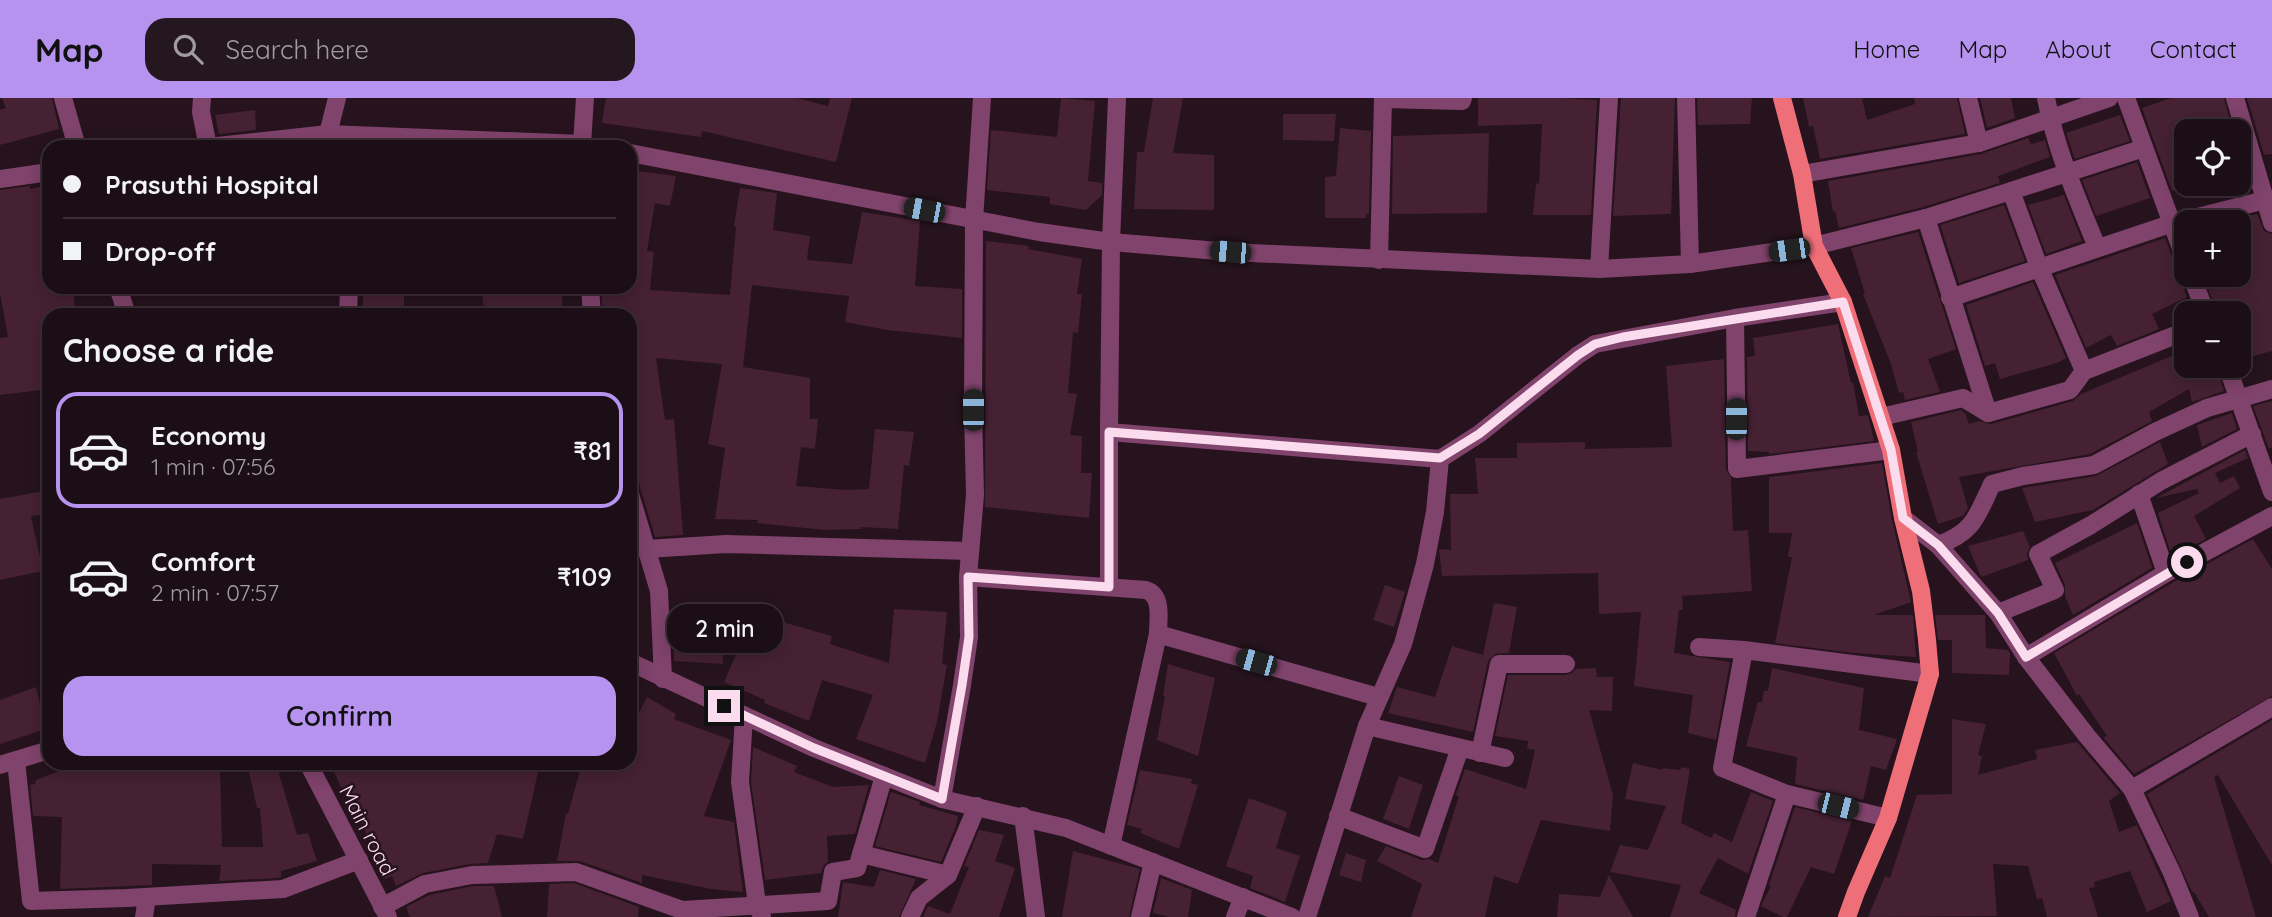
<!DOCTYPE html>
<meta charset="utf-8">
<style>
body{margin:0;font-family:Quicksand,sans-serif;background:#25171f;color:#f1f3f6;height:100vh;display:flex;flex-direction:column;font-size:26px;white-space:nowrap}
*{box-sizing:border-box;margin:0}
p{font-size:23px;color:#a09ca1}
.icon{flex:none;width:38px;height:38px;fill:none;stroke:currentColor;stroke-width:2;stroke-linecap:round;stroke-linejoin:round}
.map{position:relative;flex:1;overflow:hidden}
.details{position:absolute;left:42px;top:210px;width:595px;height:462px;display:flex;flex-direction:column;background:#1c0e16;border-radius:21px;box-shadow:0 4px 18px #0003,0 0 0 2px #3a2e35}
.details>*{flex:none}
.top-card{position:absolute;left:42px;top:42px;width:595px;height:154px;border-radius:21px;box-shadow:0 4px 18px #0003,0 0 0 2px #3a2e35;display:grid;align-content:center;height:154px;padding:0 21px;background:#1c0e16}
.fabs{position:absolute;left:2174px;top:21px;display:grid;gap:14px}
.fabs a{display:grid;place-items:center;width:77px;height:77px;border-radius:14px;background:#1c0e16;box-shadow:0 4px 18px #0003,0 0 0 2px #3a2e35;font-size:35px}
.end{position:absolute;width:32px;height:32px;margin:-16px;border:9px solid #fbdcee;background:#111;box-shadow:0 0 0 4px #111}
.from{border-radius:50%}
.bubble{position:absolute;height:49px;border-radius:21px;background:#1c0e16;box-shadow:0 4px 18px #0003,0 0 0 2px #3a2e35;font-size:23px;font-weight:600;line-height:49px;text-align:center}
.car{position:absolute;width:21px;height:42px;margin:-21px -10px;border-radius:9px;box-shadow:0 0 5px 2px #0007;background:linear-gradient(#222 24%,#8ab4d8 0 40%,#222 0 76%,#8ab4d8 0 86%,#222 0)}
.top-card b{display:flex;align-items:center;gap:24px;height:66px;font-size:26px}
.top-card b+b{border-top:2px solid #3a2e35}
.top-card i{width:18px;height:18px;background:#f1f3f6}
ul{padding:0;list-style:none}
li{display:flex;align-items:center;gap:21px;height:116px;margin:0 14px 10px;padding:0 7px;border:4px solid transparent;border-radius:21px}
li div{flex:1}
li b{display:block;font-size:26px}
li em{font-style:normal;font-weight:600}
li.on{border-color:#b693ef}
li>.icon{width:63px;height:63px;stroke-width:1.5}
h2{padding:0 21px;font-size:32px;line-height:84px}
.action{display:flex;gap:14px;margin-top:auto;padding:14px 21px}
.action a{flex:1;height:80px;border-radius:21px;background:#b693ef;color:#111;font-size:28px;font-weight:600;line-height:80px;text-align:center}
header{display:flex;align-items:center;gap:42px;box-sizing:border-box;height:98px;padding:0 35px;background:#b693ef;color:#111}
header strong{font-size:33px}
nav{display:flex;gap:38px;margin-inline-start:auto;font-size:24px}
.search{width:490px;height:63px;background:#25171f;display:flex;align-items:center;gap:18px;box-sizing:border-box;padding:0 24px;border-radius:21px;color:#a09ca1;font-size:26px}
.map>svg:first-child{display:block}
.building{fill:#452133}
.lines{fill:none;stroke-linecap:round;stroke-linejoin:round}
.minor{stroke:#80436c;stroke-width:18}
.major{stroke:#ef6f79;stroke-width:18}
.route{stroke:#fbdcee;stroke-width:9}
.labels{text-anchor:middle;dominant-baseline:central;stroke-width:5;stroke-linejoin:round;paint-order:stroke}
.street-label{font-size:21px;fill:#fbdcee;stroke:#26131d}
</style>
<header>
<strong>Map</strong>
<div class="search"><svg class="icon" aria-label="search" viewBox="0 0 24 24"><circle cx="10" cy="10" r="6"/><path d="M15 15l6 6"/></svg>Search here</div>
<nav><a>Home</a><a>Map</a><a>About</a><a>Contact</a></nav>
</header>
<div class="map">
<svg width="2272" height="819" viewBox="0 0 2272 819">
<rect width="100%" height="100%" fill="#26131d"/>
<g class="building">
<path d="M2,0H52L59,31L0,47V12L6,10Z"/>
<path d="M606,0H797L828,8L830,0H852L836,64L702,33L701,39L602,25Z"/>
<path d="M1061,0L1095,3L1088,83L1102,85V97L1086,112L1050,106V99L987,92L991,32L1057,39Z"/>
<path d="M1153,0H1183L1173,55L1214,57V112L1134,111L1137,54H1144Z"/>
<path d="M1478,0H1562L1597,2L1591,117H1533L1536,85L1539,86L1542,26L1478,28Z"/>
<path d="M1621,0H1675L1671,116L1613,118Z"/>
<path d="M1697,0H1752L1750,26L1698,27Z"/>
<path d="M1803,0H1862L1867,22L1915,6L1914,0H1957L1965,36L1820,61L1813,28L1809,29Z"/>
<path d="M1980,0H2011L2015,20L1987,30Z"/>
<path d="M2171,0H2224L2233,33H2186V88L2172,93L2142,10Z"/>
<path d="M2247,0H2272V56L2264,57Z"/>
<path d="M255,12L256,32L219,36L215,17Z"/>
<path d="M1283,16H1336L1334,43L1283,42Z"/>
<path d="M2120,17L2130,43L2075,61L2066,35Z"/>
<path d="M1340,30L1371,33L1369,116H1366V120H1325V79L1336,78Z"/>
<path d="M1489,35L1487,115L1392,116L1393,38Z"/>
<path d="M2028,40L2031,46L2045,42L2050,59L1998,78L2000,85L1923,109L1839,130L1835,113L1833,114L1828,83L1981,56Z"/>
<path d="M2137,64L2150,100L2096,118L2082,82Z"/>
<path d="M630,72L676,78L670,108L655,105L647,153L654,154L650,192L730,197L736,129L734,128L740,90L777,95L773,132L810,138L807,162L852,166L862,114L920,123L915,188L962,191V240L887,232L845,224L849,198L752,187L743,269L810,280V321H818L815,351L801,349L796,388L847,392L869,391L875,331L914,334L909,368L904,367L898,431L861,429V431L825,432L757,425L758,422L715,421L725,350L708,346L722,266L656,260L665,322L674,321L683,437L655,439L641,393L630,344V217H603L601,189L630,191Z"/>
<path d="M49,87V189H73L75,208L49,212V291L0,297V240L8,239L0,195V92L30,88V91Z"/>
<path d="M2064,97L2082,143L2046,156L2028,107Z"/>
<path d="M2004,107L2025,163L1959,185L1940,127Z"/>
<path d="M2257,116L2264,133L2272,136V253L2238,262V215H2217L2203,177H2238V120Z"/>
<path d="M1918,134L1956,251L1928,261L1940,294L1905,302L1903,294L1899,295L1891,266L1863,196H1865L1851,150Z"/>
<path d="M2165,140L2187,199L2152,216L2159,231L2117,248L2111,237L2086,250L2055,177Z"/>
<path d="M986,143L1029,148L1028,151L1082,161L1077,196H1082L1078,235L1073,234L1068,295L1077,296L1070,337L1082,338L1081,375H1092L1089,420L985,409Z"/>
<path d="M2033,184L2066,260L2057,265L2000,281L1995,265L1985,268L1966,207Z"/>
<path d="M481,189H562V217H485Z"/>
<path d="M404,191V217H363V194Z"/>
<path d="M1838,226L1851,285L1853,284L1859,318L1868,317L1874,343L1769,356V354L1748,353L1747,259L1755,258L1753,240Z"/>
<path d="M2186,252V268H2216L2224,293L2192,304L2189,291L2149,314L2152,323L2090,356L1959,379L1968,410L1963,418L1938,426L1916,354H1918L1911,324L1961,312L1965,315L1969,326L1980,323L1991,326L2073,303L2081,296Z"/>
<path d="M1724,261L1726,371L1731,380L1733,433L1748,432L1752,493L1682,498L1683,512H1679L1674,555L1730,564L1716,642L1688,635L1693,597L1634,588L1641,514L1599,516L1598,475L1442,478L1439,451L1451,452L1450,396H1478L1475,360H1517V345L1585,344V351L1672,349L1666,268Z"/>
<path d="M2272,303V349L2269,351L2253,308Z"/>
<path d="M2232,315L2237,331L2202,349L2197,327Z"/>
<path d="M2160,344L2168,366L2093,412L2035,424L2022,390L2096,378Z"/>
<path d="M2245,352L2248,360L2215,375L2220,385L2234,378L2240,390L2194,418L2206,441L2172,459L2158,415L2199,395L2197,391L2156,400Z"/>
<path d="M1882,365L1892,422L1911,504L1874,517H1913L1916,559L1854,555L1775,545L1792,459H1788L1792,435H1769V379Z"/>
<path d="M49,392V416L31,418L43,473L0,482V401Z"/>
<path d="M2137,425L2152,470L2073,517L2065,498V487L2055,465Z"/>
<path d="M2023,433L2030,449L2027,455L2028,462L1981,479L1968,448Z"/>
<path d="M2253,441L2272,471V598L2134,676L2103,639L2107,638L2079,596L2077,598L2054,555L2172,485Z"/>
<path d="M1385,487L1405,494L1394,529L1373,522Z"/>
<path d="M1494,505L1517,509L1509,555L1495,556L1488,563L1473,634L1388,615L1397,589L1435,599L1452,548L1483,557Z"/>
<path d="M894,511L947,514L942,566L947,567L937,624L925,665L856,641L873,597L822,582L809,623L764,605L765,602L724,584L754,516L832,538L830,546L889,565Z"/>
<path d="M1935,517H1985L1986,550L2008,552L2010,555L2009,577L1952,575V542H1938Z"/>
<path d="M673,520L721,521L723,566L674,563Z"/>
<path d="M1168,566L1215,580L1198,658L1157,642L1165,598H1163Z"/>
<path d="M1596,570L1597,579H1613L1612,613L1589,612L1613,697L1610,733L1541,722L1518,786L1494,778L1485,819H1411L1422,786L1377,763L1386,748L1421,762L1429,761L1438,765L1459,698L1456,697L1465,671L1526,691L1535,652L1527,651L1528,643L1495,638L1508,577H1566L1572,575L1576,571Z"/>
<path d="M1772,570L1864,590L1859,632L1897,641L1886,672L1871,668L1863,702L1795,686L1797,659L1746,648L1758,604H1762L1764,593H1768Z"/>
<path d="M36,589L40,607L49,603V630L0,646V602Z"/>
<path d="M647,599L676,616L674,621L731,642L704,718L734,724L743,794L711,791L642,777V785L580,763H557L566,715L568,716L582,665H630V633Z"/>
<path d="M1952,621L1986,626L1978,657L1982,658L1978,677L2037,661L2035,652L2077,644L2120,695L2109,703L2119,734L2137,727L2171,803L2147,814L2130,773L2094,784L2095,789L2089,790L2098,819H2047L2042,800L2037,801L2028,768L1993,766L1997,818L1868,819L1885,778L1890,780L1917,697L1952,696Z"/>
<path d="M2272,622V767L2218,677L2214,679L2256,819H2209L2194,794H2192L2147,696Z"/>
<path d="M753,649L797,668L794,674L833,689L869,687L855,736L827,738L828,764L824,767L821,775L765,782L751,684Z"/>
<path d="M80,665H201V673L220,669L222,749H263L260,710H257L247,665H276L297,737L308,735L317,763L281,773V779L278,780L219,783L221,767L152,766V787L60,791L62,719L33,718L30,687L35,686L36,682Z"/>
<path d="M330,665H540L523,741L497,736L488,765L470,766L423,775L396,788L392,778L385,781L380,763L358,719L355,720Z"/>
<path d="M1633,665L1662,672L1663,670L1680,672L1682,669L1690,671L1681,725L1711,740L1714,735L1732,744L1751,694L1773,703L1748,776L1718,760L1699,795L1736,812L1735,819H1670L1681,787L1610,774L1620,747L1648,752L1666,708L1625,701Z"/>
<path d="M1140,672L1192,681L1191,685L1198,687L1179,751L1140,735L1142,731L1127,727Z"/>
<path d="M1399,678L1423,687L1409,731L1383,721Z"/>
<path d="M891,694L920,704L919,707L958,718L956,728L941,764L875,748Z"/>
<path d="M1249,700L1287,714L1276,750L1300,758L1285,804L1250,790L1253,778L1226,768Z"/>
<path d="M1795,709L1852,723L1834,776L1811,769L1787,819H1783L1761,808L1771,788L1769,787Z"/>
<path d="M979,732L1004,737L995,763L1015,770L999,819H923L928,808L950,816L969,769L964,768Z"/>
<path d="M1073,753L1140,771L1129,819H1062Z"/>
<path d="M1346,755L1366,762L1361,784L1339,777Z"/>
<path d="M880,772L916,781L899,819H838L843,784L874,789Z"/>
<path d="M1609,777L1633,819H1557L1559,796L1600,799Z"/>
<path d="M1161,780L1192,792L1188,819H1169L1153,815Z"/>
<path d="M574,785L639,809L638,819H547L549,786Z"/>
<path d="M473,788H494L502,819H410L406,809L429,797Z"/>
</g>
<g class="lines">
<g class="minor">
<path d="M63,0L77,49"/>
<path d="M202,0L201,14L208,49"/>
<path d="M1117,0L1111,144L1109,334L1440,361L1479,336L1578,257L1595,246L1735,220L1843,204"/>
<path d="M1686,0L1690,166"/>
<path d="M1968,0L1979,45"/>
<path d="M2046,0C2056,52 2077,100 2097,149"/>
<path d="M2126,0L2186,164"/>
<path d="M2235,0L2272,125"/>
<path d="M328,36L337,0"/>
<path d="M208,49L328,36L582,46L585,0"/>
<path d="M630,55L1039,134L1111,144L1230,154L1599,171L1690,166L1814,148L1926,120L2011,93L2039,169L2084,273"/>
<path d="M1802,76L1979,45L2109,0"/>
<path d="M0,81L49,74"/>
<path d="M2011,93L2144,50"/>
<path d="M1926,120L1988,315"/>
<path d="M1379,162L1383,1L1462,3L1463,0"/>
<path d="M1599,171L1609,0"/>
<path d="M2191,177L2206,215"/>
<path d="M118,189L127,217"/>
<path d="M590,189L592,217"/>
<path d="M1950,200L2170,126L2265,102"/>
<path d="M348,217L349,189"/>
<path d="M1735,220L1737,371L1891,352"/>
<path d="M2227,268L2272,394"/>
<path d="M1881,319L1963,300L1988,315L2070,292L2084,273L2186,233"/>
<path d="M1109,334V489"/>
<path d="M630,396L659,493L663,581"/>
<path d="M2139,396L2166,475"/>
<path d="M1903,420L1938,447L1998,515L2026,559L2087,638L2132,691L2172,775L2190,819"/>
<path d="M1938,447C1974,434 1977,418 1992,386L2023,378L2094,367L2155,334L2207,310L2272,291"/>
<path d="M647,451L726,446L970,453"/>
<path d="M968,479L1146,492C1163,498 1158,520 1158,536"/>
<path d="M1998,515L2055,492L2038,456L2091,427L2161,383L2252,336"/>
<path d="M1699,549L1744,552L1930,576"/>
<path d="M1744,552L1722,670L1787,696L1746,819"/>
<path d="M2026,559L2166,475L2272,418"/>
<path d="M630,564L814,650L942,701L1066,730L1292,819"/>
<path d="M744,618L740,684L757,806L762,819"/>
<path d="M1367,628L1505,660"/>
<path d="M1480,655L1499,566H1566"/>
<path d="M16,663L31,803L127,800L283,791L359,762"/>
<path d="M308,665L388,819"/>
<path d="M0,667L49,652"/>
<path d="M2132,691L2272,609"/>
<path d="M1787,696L1888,720"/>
<path d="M942,701L962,587L969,539L968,479L975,397L973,312L974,122L982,0"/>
<path d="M1023,718L1036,819"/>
<path d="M1338,718L1425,751L1460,650"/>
<path d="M1111,748L1158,536L1378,599"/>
<path d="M861,756L948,777"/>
<path d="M382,809L425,786L472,777L576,774L682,812L828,803L833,774L857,770L884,678"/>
<path d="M144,819L147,799"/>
<path d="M910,819L919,800L948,777L977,708"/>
<path d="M1140,819L1153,764"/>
<path d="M1235,819L1243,799"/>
<path d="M1307,819L1367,628L1403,546L1425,466L1435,414L1440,361"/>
</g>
<path class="major" d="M1782,0L1802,76L1814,148L1843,204L1891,352L1903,420L1921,493L1927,542L1930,576L1888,720L1856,794L1847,819"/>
</g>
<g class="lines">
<path class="route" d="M724,608L814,650L942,701L962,587L969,539L968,479L1109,489V334L1440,360L1479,336L1578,257L1595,246L1623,239L1843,204L1891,352L1903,420L1938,447L1998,515L2026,559L2187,464"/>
</g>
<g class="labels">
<g class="street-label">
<text transform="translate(368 732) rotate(63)">Main road</text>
</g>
</g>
</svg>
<div class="fabs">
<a><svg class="icon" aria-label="locate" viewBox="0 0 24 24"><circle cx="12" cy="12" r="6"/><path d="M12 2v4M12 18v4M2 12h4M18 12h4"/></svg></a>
<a>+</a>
<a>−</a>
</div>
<i class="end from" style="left:2187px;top:464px"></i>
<i class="end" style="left:724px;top:608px"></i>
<div class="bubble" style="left:667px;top:506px;width:116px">2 min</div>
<i class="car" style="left:924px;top:112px;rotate:281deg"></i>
<i class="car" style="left:1789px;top:152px;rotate:262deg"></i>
<i class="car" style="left:1230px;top:154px;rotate:275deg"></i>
<i class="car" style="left:973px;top:312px;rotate:0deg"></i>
<i class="car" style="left:1736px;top:321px;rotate:0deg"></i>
<i class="car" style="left:1256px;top:564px;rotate:286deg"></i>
<i class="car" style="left:1838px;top:708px;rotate:104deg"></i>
<div class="top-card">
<b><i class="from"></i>Prasuthi Hospital</b>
<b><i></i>Drop-off</b>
</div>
<section class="details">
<h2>Choose a ride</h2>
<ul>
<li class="on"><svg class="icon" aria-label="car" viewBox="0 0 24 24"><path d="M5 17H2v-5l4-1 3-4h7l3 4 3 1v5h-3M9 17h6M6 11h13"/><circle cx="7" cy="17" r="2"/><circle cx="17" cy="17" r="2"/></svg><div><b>Economy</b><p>1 min · 07:56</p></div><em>₹81</em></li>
<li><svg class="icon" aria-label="car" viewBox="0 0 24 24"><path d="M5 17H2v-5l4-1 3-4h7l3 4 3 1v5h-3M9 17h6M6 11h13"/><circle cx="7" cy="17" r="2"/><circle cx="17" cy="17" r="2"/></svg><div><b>Comfort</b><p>2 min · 07:57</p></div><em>₹109</em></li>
</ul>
<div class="action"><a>Confirm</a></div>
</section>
</div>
